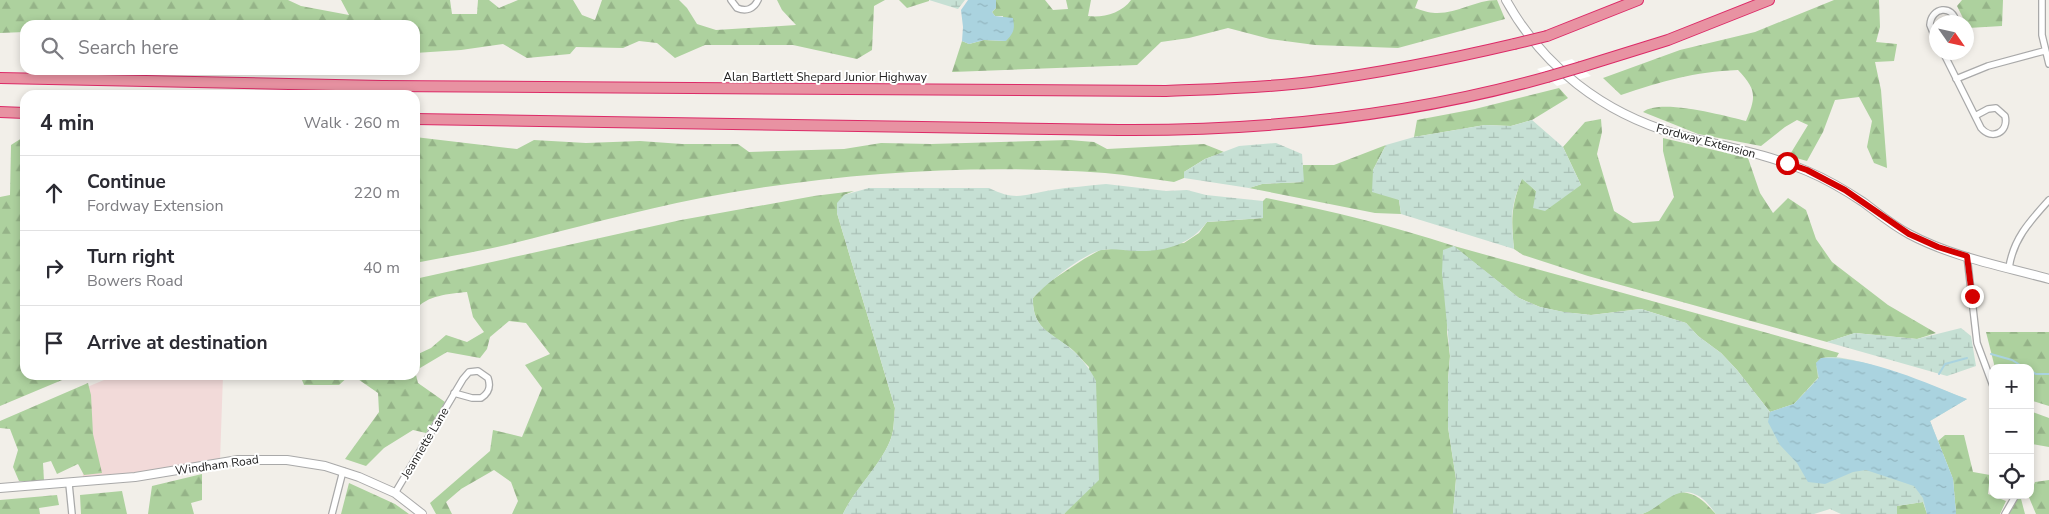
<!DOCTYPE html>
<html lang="en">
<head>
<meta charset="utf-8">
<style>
  :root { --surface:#fff; --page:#f7f7f7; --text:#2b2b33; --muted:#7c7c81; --line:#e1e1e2 }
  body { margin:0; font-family:"Nunito Sans",sans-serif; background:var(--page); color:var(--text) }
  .controls { position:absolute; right:15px; bottom:15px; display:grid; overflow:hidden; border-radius:10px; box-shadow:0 2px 8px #0003 }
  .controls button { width:45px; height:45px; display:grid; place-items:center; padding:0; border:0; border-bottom:1px solid var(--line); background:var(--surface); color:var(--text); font:25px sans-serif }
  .compass { position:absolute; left:1929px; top:15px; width:45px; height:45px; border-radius:50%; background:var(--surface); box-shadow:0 2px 8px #0003; rotate:124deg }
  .stop { position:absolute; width:15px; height:15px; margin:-11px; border:4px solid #d40000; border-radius:50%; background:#fff }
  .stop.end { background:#d40000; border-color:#fff; box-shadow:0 1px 5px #0008 }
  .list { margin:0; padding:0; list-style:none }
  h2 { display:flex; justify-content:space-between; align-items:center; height:65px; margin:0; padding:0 20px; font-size:21px }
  h2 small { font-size:16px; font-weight:400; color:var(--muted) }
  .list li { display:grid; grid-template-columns:32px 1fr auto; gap:15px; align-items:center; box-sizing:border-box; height:75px; padding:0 20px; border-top:1px solid var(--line) }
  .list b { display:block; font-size:19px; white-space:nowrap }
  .list p { margin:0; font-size:16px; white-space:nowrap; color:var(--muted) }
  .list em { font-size:16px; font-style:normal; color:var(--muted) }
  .icon { flex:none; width:28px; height:28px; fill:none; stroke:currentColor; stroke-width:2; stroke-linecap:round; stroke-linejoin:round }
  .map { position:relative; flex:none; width:2049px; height:514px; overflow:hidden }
  .search { position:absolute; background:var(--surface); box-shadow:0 2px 8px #0003; left:20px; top:20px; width:400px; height:55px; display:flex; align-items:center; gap:12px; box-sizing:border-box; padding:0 18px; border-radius:15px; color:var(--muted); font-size:19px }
  .panel { position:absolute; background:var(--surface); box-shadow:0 2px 8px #0003; left:20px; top:90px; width:400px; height:290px; border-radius:15px }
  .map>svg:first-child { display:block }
  .commercial { fill:#f2dad9 }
  .forest { fill:url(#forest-firs) }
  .wetland { fill:url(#wetland-marsh) }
  .water { fill:url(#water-ripples) }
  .pier { fill:#fff }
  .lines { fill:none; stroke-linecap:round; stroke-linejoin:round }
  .stream { stroke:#aad3df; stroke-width:2 }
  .minor-casing { stroke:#a9a9a9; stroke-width:8 }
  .tertiary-casing { stroke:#a9a9a9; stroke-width:10 }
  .motorway-casing { stroke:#dc2a67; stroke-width:12 }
  .minor { stroke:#fff; stroke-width:5.5 }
  .tertiary { stroke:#fff; stroke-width:8 }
  .motorway { stroke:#e892a2; stroke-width:10 }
  .motorway-bridge-casing { stroke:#dc2a67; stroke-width:12; stroke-linecap:butt }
  .motorway-bridge { stroke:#e892a2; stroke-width:10 }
  .route { stroke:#d40000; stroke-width:6 }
  .labels { text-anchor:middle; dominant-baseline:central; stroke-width:4; stroke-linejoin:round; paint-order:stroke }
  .street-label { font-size:12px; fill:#222; stroke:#fff }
</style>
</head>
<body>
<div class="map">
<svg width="2049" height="514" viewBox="0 0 2049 514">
  <defs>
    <pattern id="forest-firs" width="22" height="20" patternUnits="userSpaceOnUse" patternTransform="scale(1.25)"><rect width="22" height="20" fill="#add19e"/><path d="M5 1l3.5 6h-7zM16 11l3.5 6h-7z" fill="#95b388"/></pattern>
    <pattern id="wetland-marsh" width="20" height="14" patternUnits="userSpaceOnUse" patternTransform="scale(1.25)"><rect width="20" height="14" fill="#c6e0d4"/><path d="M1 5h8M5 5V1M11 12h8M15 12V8" fill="none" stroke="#aac0b6"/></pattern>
    <pattern id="water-ripples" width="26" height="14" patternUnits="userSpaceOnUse" patternTransform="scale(1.25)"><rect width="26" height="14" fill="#aad3df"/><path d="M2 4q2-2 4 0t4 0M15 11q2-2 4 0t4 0" fill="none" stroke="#92b5bf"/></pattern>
  </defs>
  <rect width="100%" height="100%" fill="#f2efe9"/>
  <!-- commercial -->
  <path class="commercial" d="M116,375H223L220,461L142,473L83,479L80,390Z"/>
  <!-- forest -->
  <path class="forest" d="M0,0H288L301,6L349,15L341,0H450L452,14H477L478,0H489L499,8L518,0H573L582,15L595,20L602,0H679L687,8L697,24L716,30L796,25L782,10L777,0H885L874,6L872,50L857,59L793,45H705L675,58L657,43L639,41L623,48L576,47L570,54L527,58L503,44L461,50L415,53V25H25V32L0,33Z
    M899,0H929V1L907,8Z
    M996,0H1045L1053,10L1068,9L1066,0H1091L1088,16C1103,18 1122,13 1131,0H1418L1415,8C1421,10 1429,13 1435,13C1457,14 1475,0 1497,0L1505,19L1398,48L1315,45L1270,39L1228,28L1189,38L1161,42L1137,65L952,72L962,41L969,44L984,40L1006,41L1003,16H995L992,12L996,8Z
    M1834,0H1879L1880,27L1876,42L1897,44L1894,61L1875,62L1881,90L1887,168L1874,163L1867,147L1872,121L1859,97L1835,100L1823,132L1807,161L1789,156L1808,125L1797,120L1785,127L1761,146L1698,134L1643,112C1660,98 1725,116 1746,121C1756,97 1757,90 1738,70C1694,72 1662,81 1621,95L1603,78L1680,50L1755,32Z
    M1962,0H2003L2002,26L1968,28L1957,6Z
    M1559,88L1568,98L1532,120L1511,126L1485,125L1414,137L1417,120L1475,109Z
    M1601,119L1602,132L1597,154L1614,211L1633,223L1659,221L1674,197L1663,151V138L1748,158L1760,193L1773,213L1788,198L1806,210L1816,239L1832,262L1888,305L1936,333L1917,339L1855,333L1827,342L1588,276L1523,255L1514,249C1511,219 1511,207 1522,178L1536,191L1581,185L1563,147L1585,122Z
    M25,136V375H74L0,406V197L10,195L11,145Z
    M415,137L517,149L534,140L586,143L640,141L682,144H738L749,152L844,149L881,143L931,144L1069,140L1094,142L1107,149L1204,144L1224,152L1205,159L1184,172V178L1174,182C1151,179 1128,175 1105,173C971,163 833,173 701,198C635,211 571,229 506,245C476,252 445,257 415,263Z
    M1386,145L1373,170L1399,200L1401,214L1375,213L1249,188L1262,184L1303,182V165H1334Z
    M854,191L844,195L837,213L895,408C894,416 894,424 893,431C888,458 855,488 843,514H512L518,501L511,482L494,470L461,489L446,502L452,514H436L430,503L490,451L493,430L522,437L542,388L525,365L550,354L526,323L509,321L490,337L487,349L480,358L447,352L415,371L418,383L445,402L426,433L413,430L384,448L366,466L345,459L379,412L378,393L352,375H415V353L416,355L431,348L446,335L467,342L484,332L473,317L467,292C449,294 427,295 415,310V279L681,220L814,196Z
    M1266,198C1329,210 1392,226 1454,246L1839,353L1836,358H1821L1818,378L1794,404L1770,412L1737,370L1721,353L1698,336L1686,323L1641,309L1591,315L1563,312L1540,307L1519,298L1453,246L1447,332L1450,356L1448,380V427L1456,479L1453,514H1064L1068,509L1089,367C1082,360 1076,352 1069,347C1048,332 1032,326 1033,298L1046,284L1084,259L1100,250L1184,243L1199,233L1207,222L1263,218V201Z
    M1986,332H2049V406L2030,400V368H1995Z
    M300,375H350L339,385H304Z
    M88,383L91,395L93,434L102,473L84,475L78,464L57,474L51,461L43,463L44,481H19L13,467L18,450L10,429L0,428V421Z
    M2030,411L2049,418V447L2032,444L2030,438Z
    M1945,435H1964L1973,472L1990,475L1988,494L2006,501L2000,514H1956L1953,479L1938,441Z
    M202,474V500L191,503L194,514H148L152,486Z
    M2049,480V514H2036L2028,495H2030L2035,482Z
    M349,483L395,504L409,514H341Z
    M122,491L127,514H81L80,495Z
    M1682,492C1699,494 1705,503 1716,514H1642C1656,509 1667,494 1682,492Z
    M57,495L59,505L39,508L40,514H0V500Z
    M2020,495L2025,514H2009Z
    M1923,502L1927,514H1897L1896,506Z"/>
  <!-- wetland -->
  <path class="wetland" d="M929,0H965L958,9Z
    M1532,120L1563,147L1581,185L1545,211L1533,208L1536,191L1522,179C1510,207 1511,219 1514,249L1401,214L1399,200L1372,192L1373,170L1386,145L1414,137L1485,125L1511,126Z
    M1276,143L1302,154L1304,182L1262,184L1249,188L1184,178V172L1205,159L1239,146Z
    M1106,184L1166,191L1187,190L1206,195L1263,201V218L1207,222C1190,245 1164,252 1136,251C1125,251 1113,248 1102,250C1084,253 1046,284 1033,298C1032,328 1050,332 1070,348C1081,357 1090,369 1096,381L1099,480L1064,514H843C855,487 888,458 893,431C894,424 894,416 895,408L837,213V203L844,195L869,188H989C1017,202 1024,194 1052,190C1070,187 1088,186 1106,184Z
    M1454,246L1519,298L1540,307L1564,312L1591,315L1641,309L1686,323L1698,336L1721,353L1737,370L1770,412L1794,404L1818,378L1816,363C1817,362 1820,359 1822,358C1847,350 1940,389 1967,399L1930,421L1953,479L1956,514H1927L1923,502L1897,506V514H1841L1830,509L1814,514H1716C1712,509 1708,503 1703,499C1677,480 1664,507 1642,514H1453L1456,479L1448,427V380L1450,356L1442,273L1443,250Z
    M1961,328L1971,336L1976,366L1947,376L1827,342L1855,333L1917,339Z"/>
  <!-- water -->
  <path class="water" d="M968,0H996V8L992,12L995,16L1013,18C1015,29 1014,33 1006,41L984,40L969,44L962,41L963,27L961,10Z
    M1821,358C1868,356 1924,382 1967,399L1930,421L1953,479L1956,514H1927L1923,498L1914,486L1866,470L1853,472L1825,484L1808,482L1797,463L1780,445L1768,422L1770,412L1794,404L1819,378L1816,363Z"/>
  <!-- pier -->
  <path class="pier" d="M1572,59L1591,76L1557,86L1537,69Z"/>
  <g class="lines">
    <!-- stream -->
    <path class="stream" d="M1991,354L2012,360L2025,368
      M2030,371L2036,374H2049
      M1939,374L1945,364L1967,358"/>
    <!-- minor casing -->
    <g class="minor-casing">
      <path id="minor" d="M731,0L737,8C746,12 754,9 758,0
        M2042,0V35L2049,64
        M1936,40L1930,25C1931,7 1953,4 1956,22
        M1943,52L1981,128C1992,141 2009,132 2005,116L1996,108L1988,109L1975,116
        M1956,79L1988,66L2044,51
        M1967,256L1977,343L1993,386
        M2009,268C2013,239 2030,221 2049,200
        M69,484L72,514
        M395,493L463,379L469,372L478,371L488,378C491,387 489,393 481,398H472L454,393
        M332,514L343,471
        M2005,514L2016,495"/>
    </g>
    <!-- tertiary casing -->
    <g class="tertiary-casing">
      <path id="tertiary" d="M1506,0C1543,67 1603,113 1676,134C1720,146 1765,153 1807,171C1826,179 1845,190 1863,202C1878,213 1892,225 1909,234C1952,257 2002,266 2049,279
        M0,488L135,477L238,460H287L325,466L359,477L395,493L422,514"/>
    </g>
    <!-- motorway casing -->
    <g class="motorway-casing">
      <path id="motorway" d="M1547,36L1638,0
        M1581,67L1668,40L1769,0
        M0,78L382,86L1166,91C1215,89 1263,88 1311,82C1379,73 1446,60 1514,44
        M0,112L25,113
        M415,119L1119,130C1263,131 1408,116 1547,77"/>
    </g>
    <!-- minor -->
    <use href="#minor" class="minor"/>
    <!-- tertiary -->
    <use href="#tertiary" class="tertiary"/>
    <!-- motorway -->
    <use href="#motorway" class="motorway"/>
    <!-- motorway-bridge casing -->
    <g class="motorway-bridge-casing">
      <path id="motorway-bridge" d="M1514,44L1547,36
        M1547,77L1581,67"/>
    </g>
    <!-- motorway-bridge -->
    <use href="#motorway-bridge" class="motorway-bridge"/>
  </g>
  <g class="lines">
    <!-- route -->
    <path class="route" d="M1787,163L1807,170L1845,190L1909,234L1938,247L1967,256L1972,296"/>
  </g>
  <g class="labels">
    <!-- street labels -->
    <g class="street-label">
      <text x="825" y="77">Alan Bartlett Shepard Junior Highway</text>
      <text transform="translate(1706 141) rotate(15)">Fordway Extension</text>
      <text transform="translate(425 443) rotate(-59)">Jeannette Lane</text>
      <text transform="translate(217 465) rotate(-8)">Windham Road</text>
    </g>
  </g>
</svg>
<div class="controls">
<button>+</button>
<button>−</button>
<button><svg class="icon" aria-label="locate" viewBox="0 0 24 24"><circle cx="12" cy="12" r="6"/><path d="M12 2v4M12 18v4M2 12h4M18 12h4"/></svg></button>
</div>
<svg class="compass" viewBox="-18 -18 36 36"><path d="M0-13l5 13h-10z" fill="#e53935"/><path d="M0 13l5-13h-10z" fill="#7c7c81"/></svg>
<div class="stop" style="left:1787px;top:163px"></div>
<div class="stop end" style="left:1972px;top:296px"></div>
<div class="search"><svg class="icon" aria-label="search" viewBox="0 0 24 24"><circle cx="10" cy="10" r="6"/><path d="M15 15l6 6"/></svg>Search here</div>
<section class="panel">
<h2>4 min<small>Walk · 260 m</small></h2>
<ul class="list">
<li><svg class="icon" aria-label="ahead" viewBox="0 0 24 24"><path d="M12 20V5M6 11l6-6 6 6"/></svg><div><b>Continue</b><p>Fordway Extension</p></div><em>220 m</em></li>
<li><svg class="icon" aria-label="right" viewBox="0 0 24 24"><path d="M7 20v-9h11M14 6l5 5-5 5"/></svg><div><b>Turn right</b><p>Bowers Road</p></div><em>40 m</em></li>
<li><svg class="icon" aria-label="arrive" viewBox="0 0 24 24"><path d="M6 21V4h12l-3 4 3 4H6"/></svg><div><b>Arrive at destination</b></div></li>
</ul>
</section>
</div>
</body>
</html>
